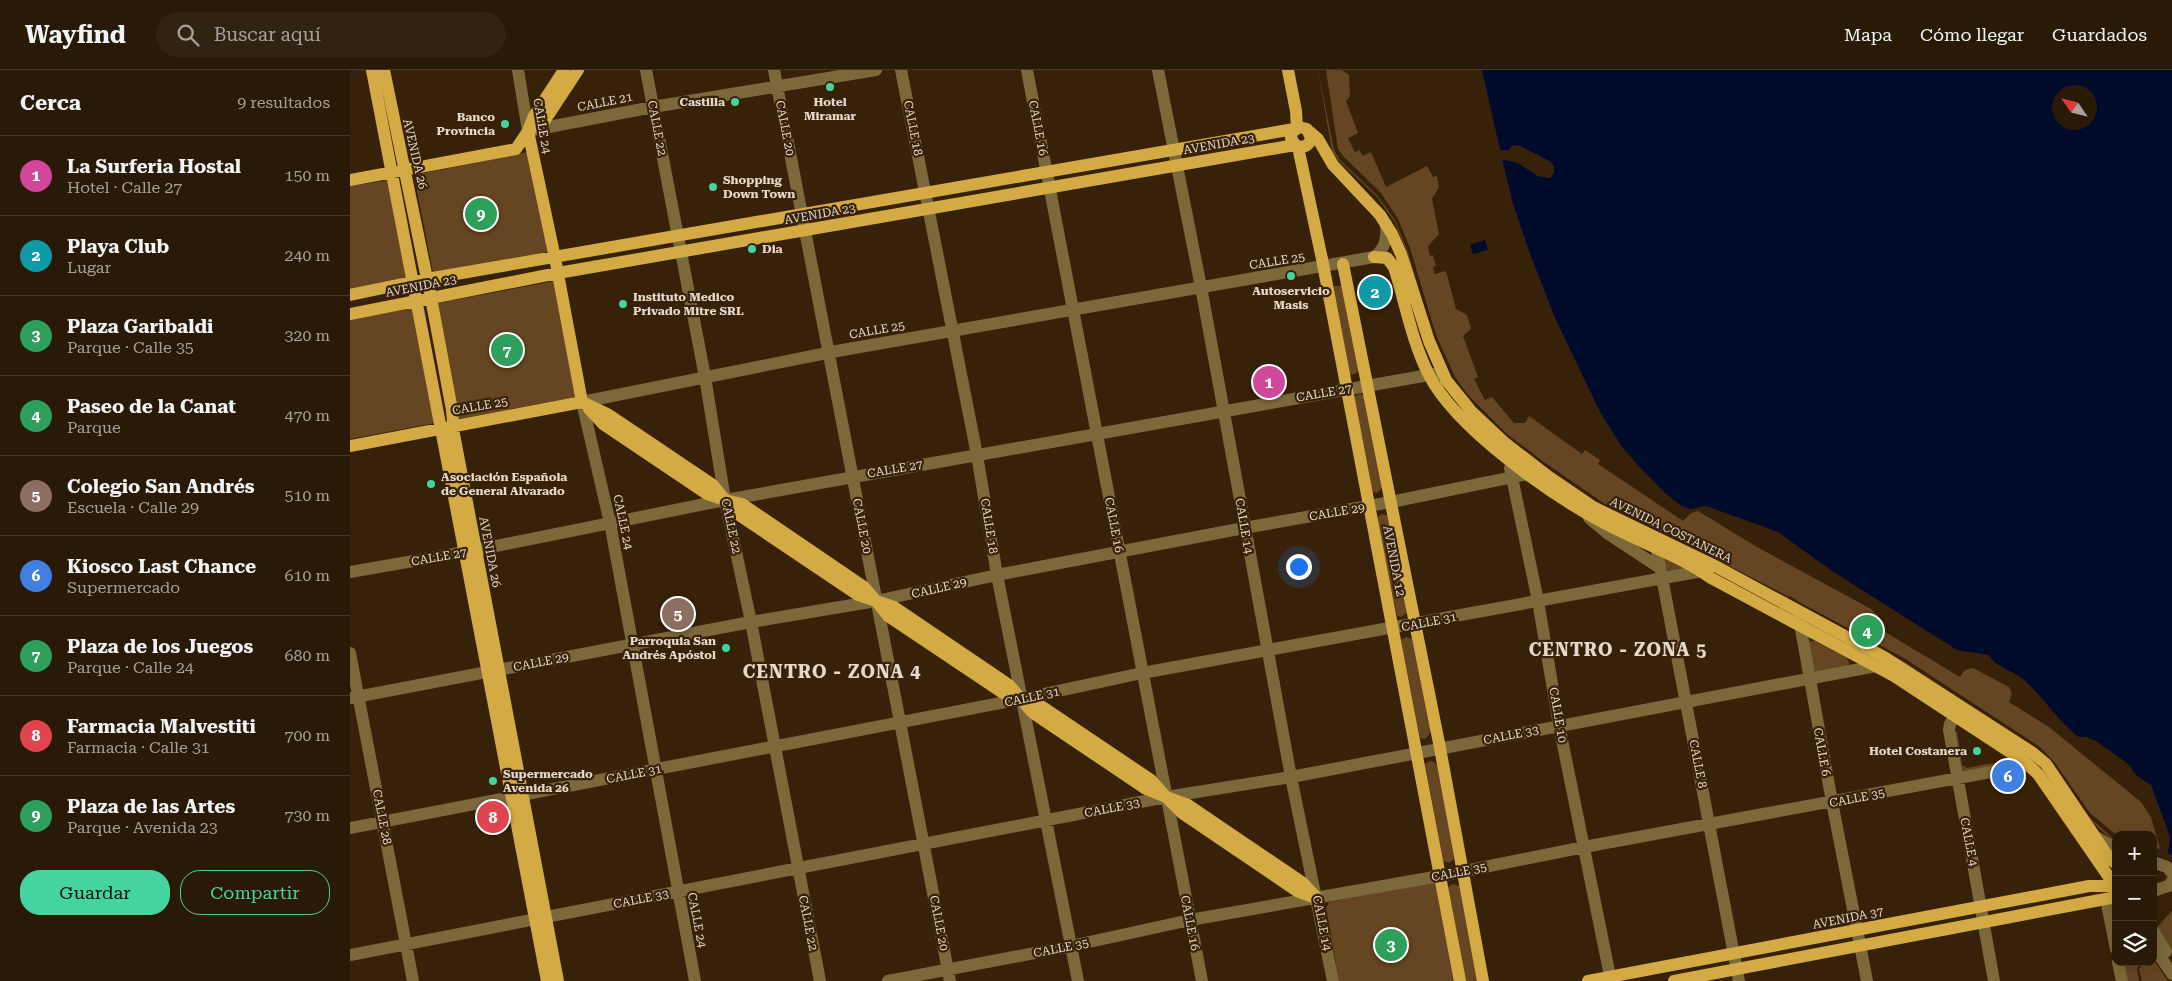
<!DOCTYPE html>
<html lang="es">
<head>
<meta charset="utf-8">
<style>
  :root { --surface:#291a07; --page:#312311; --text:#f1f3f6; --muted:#a5a19b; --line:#453828; --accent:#43d4a0 }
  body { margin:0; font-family:"Roboto Serif",serif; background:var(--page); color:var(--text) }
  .controls { position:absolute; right:15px; bottom:15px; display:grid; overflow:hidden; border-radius:10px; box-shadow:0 5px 20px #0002 }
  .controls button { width:45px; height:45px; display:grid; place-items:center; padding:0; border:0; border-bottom:1px solid var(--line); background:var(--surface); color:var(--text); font:25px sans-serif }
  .compass { position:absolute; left:1702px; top:15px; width:45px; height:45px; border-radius:50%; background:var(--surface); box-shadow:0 5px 20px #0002; rotate:305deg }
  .you { position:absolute; left:948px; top:496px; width:18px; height:18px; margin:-12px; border:4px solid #fff; border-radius:50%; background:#1a73e8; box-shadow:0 0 0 8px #1a73e833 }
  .badge { display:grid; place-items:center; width:32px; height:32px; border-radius:50%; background:var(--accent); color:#fff; font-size:16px; font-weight:700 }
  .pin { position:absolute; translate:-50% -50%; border:2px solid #fff; box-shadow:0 1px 5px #0006 }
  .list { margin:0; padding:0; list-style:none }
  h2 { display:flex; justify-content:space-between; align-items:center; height:65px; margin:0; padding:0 20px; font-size:21px }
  h2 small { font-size:16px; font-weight:400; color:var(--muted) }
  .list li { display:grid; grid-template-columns:32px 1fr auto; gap:15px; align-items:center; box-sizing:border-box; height:80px; padding:0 20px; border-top:1px solid var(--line) }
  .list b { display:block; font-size:19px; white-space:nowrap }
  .list p { margin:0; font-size:16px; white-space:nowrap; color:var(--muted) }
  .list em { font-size:16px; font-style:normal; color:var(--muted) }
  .actions { display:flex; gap:10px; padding:15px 20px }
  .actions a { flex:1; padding:11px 0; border:1px solid var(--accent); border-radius:20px; text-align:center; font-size:18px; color:var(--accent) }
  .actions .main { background:var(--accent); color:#111 }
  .icon { flex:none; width:28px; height:28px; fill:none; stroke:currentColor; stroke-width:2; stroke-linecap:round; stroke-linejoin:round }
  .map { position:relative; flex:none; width:1822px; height:911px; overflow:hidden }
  header { display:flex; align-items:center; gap:30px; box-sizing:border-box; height:70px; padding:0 25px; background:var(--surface); border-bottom:1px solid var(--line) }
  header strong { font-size:24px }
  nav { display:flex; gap:28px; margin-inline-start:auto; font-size:18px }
  .search { width:350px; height:45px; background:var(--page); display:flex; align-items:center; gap:12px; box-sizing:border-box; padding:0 18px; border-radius:28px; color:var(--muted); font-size:19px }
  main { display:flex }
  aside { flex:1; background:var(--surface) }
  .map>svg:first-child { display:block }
  .green { fill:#654522 }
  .water { fill:#000b2c; fill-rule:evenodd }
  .pier { fill:#372209 }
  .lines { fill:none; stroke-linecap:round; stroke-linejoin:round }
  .minor { stroke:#7c693b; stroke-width:12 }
  .major { stroke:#d3aa43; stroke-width:12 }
  .poi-dot { fill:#43d4a0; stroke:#372209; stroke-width:2 }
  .labels { text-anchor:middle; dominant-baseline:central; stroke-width:4.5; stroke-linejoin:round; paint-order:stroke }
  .street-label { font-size:12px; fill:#e6d8ca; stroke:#372209 }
  .poi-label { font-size:12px; font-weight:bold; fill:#e6d8ca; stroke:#372209; text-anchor:start }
  .district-label { font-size:18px; font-weight:bold; letter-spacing:1px; fill:#e6d8ca; stroke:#372209 }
</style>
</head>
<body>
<header>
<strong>Wayfind</strong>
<div class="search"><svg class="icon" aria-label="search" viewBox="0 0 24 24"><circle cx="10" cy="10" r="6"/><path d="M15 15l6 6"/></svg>Buscar aquí</div>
<nav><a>Mapa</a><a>Cómo llegar</a><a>Guardados</a></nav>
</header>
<main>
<aside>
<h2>Cerca<small>9 resultados</small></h2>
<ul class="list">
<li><span class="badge" style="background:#d1479c">1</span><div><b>La Surferia Hostal</b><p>Hotel · Calle 27</p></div><em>150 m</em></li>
<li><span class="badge" style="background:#0f9aa8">2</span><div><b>Playa Club</b><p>Lugar</p></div><em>240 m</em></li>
<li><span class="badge" style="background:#2e9e5b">3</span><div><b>Plaza Garibaldi</b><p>Parque · Calle 35</p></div><em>320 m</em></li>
<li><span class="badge" style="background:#2e9e5b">4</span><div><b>Paseo de la Canat</b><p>Parque</p></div><em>470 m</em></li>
<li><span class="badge" style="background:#8d6e63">5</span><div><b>Colegio San Andrés</b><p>Escuela · Calle 29</p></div><em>510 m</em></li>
<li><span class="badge" style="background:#3f7fe0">6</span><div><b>Kiosco Last Chance</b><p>Supermercado</p></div><em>610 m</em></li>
<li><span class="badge" style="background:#2e9e5b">7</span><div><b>Plaza de los Juegos</b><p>Parque · Calle 24</p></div><em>680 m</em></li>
<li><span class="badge" style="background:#e0444e">8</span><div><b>Farmacia Malvestiti</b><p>Farmacia · Calle 31</p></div><em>700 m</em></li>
<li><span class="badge" style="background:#2e9e5b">9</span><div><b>Plaza de las Artes</b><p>Parque · Avenida 23</p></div><em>730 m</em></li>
</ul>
<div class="actions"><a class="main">Guardar</a><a>Compartir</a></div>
</aside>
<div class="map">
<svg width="1822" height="911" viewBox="0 0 1822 911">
  <rect width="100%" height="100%" fill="#372209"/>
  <!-- green -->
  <path class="green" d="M968,0L984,80L990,90L1028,126L1045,150L1057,179L1083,267L1102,309L1125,337L1155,366L1185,390L1254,437L1350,484L1553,591L1688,680L1702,695L1737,745L1766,771C1729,750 1719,707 1687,681L1552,592L1326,474L1253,439L1191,396L1154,367L1123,338L1101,309L1081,267L1056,179L1044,151L1027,127L989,91L982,81Z
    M976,0H992L999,5L1000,26L996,31L1008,63L998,68L1005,82L1009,80L1013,86L1021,82L1036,117L1077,96L1083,107L1087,106L1089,117L1082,129L1089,164L1078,176L1080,186L1083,185L1086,196L1083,197L1085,204L1096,201L1106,239L1117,245L1121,259L1113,266L1128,307L1124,309L1135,330L1142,327L1164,353H1175L1179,346L1232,384L1235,380L1250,390L1248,394L1333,451L1341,443L1348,441L1407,477L1521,539L1528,546L1525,556L1610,607L1615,600L1623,598L1659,617L1662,624L1659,632L1699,657L1791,732L1801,747L1810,779L1805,778L1803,780V765L1765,764L1740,743L1705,693L1690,677L1554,588L1447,531V530L1440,526L1439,527L1316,463V461L1312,459L1311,461L1255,434L1194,392L1157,364L1118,325L1105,307L1086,265L1060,178L1048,149L1031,123L994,87L988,79Z
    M178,82L198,182L83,203L64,105Z
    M39,110L58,209L0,220V116Z
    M205,211L226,327L109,349L87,233Z
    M994,215L1010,300L1005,304L1000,305L980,217Z
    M63,237L85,353L0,369V249Z
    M1010,324L1014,326L1032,418L1027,423L1022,422L1003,327Z
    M1032,444L1039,446L1057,543L1051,547L1047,546L1026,448Z
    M1312,484L1341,498L1317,501Z
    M1056,567L1062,569L1081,662L1075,669L1070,668L1051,570Z
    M1461,571H1465L1496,587L1499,592L1498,596L1464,602L1459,573Z
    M1604,661L1607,662L1612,695L1617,698L1643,693L1650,695L1613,701Z
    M1080,691L1084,692L1088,696L1104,789L1099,793L1093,791L1075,694Z
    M1082,812L1086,814L1107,911H989L976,839L979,832Z
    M1103,814L1110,816L1128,911H1115L1098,817Z
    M1822,841V883L1803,852L1807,857Z
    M1803,889L1818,911H1792L1789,899L1794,892H1803Z
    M1773,892H1791L1787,898L1789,911H1776Z"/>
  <!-- water -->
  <path class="water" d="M1132,0H1822V785L1818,783L1820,767L1801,715L1787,706L1777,693L1746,671L1737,667H1729C1707,651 1694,627 1673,609C1662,600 1646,598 1639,585L1607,580L1485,503L1428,462L1356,436L1340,439L1331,436L1314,422L1286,393L1272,377L1250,342L1205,248L1179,181L1163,134L1152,89L1168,93L1188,106L1200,108L1204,97C1193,87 1181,83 1168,75L1159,81L1150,80ZM1710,22H1740V52H1710Z
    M1135,170L1138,180L1123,184L1120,175Z"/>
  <!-- pier -->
  <path class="pier" d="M1168,75L1201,92L1204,97V103L1200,108L1188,106L1168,93L1152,89V87L1169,90L1186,102L1199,105L1202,98L1189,88L1179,85L1168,78H1164L1159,84L1151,82L1150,80L1158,81L1162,76Z"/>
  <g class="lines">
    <!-- minor -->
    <path class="minor" d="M168,0L178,61L303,37L526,0
      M296,0L355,307L375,430L401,552L470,911
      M424,0L600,911
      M551,0L627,385L647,505L728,911
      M677,0L852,911
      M808,0L851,217L941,707L983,911
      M1160,398L1188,531L1209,655L1261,911
      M1239,448L1257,463L1310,498
      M1306,476L1389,911
      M0,502L126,480L375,430L1090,303
      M1449,548L1482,732L1517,911
      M0,583L63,911
      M0,628L401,552L526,531L647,505L894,458L1041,432L1178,404
      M1610,638L1600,654L1599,660L1644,911
      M0,758L671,629L792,603L1352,501L1357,498
      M1744,766L1766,778
      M1803,792L1817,797L1822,803
      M1803,821L1818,816L1822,811
      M1756,829L1766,879
      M1803,861L1816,882
      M1803,876L1822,904
      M0,885L816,727L941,707L1526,596
      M1768,892L1772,911
      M345,911L260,453L232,332L487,281L1024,187C1036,178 1037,168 1036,154
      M538,911L721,876L840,850L1090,806L1234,777L1679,695"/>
    <!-- major -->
    <path class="major" d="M22,0L197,911
      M34,0L81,228L102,340L104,364L208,911
      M938,0L946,41L947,58
      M178,61L205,188L232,332
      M178,61L195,50L228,0
      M960,62L968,69L983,95L1030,145L1042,164L1051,184L1079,271L1096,310L1121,341L1155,373L1199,407L1243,437L1367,497L1534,587L1683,683L1696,694L1760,789L1766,794
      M948,77L972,189L1110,911
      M0,110L166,79L178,61L184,46L214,0
      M1024,187L1037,188L1044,197C1055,232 1062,272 1079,305C1106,358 1201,425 1254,453C1290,472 1328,485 1361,508L1544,606L1675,692L1688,704L1763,813
      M993,194L1090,678L1133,911
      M0,225L77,209L944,59
      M0,244L208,203L939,76C949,75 958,81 961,68L957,59L949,57L942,62L941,68L945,75
      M232,332L259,345L363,415L375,430L392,434L514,517L526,531L544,537L659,615L671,629L688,634L801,710L816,727L838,735L953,813L967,828
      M239,339L253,354L357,424L375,430L386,443L508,525L526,531L538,546L653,623L671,629L683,643L796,719L816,727L832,743L947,821L966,828
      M0,376L232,332
      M1238,911L1739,816H1763
      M1324,911L1766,827"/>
  </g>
  <!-- markers -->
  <g class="poi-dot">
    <circle cx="480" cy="17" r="5"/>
    <circle cx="385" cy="32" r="5"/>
    <circle cx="155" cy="54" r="5"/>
    <circle cx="363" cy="117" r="5"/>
    <circle cx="402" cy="179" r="5"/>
    <circle cx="941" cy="206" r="5"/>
    <circle cx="273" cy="234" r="5"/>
    <circle cx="81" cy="414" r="5"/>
    <circle cx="376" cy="578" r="5"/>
    <circle cx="1627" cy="681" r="5"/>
    <circle cx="143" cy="711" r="5"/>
  </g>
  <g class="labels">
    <!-- street labels -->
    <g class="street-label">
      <text transform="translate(255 32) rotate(-11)">CALLE 21</text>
      <text transform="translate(192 56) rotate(80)">CALLE 24</text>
      <text transform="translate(307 58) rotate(79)">CALLE 22</text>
      <text transform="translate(435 58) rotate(79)">CALLE 20</text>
      <text transform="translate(563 58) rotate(79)">CALLE 18</text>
      <text transform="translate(688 58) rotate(79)">CALLE 16</text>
      <text transform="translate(869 74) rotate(-10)">AVENIDA 23</text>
      <text transform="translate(65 84) rotate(77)">AVENIDA 26</text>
      <text transform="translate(470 144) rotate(-10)">AVENIDA 23</text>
      <text transform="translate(927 191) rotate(-9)">CALLE 25</text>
      <text transform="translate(71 216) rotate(-11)">AVENIDA 23</text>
      <text transform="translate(527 260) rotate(-10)">CALLE 25</text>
      <text transform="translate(974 323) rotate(-10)">CALLE 27</text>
      <text transform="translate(130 336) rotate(-10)">CALLE 25</text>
      <text transform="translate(545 399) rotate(-10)">CALLE 27</text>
      <text transform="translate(987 442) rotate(-10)">CALLE 29</text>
      <text transform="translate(273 452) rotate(78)">CALLE 24</text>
      <text transform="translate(764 455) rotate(79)">CALLE 16</text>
      <text transform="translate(381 456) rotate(78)">CALLE 22</text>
      <text transform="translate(512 456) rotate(79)">CALLE 20</text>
      <text transform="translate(639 456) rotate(81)">CALLE 18</text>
      <text transform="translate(894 456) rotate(80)">CALLE 14</text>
      <text transform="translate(1321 460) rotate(26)">AVENIDA COSTANERA</text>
      <text transform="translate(140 482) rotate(79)">AVENIDA 26</text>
      <text transform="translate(89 487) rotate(-10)">CALLE 27</text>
      <text transform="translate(1044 491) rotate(79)">AVENIDA 12</text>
      <text transform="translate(589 518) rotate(-13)">CALLE 29</text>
      <text transform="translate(1079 552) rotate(-11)">CALLE 31</text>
      <text transform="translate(191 592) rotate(-11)">CALLE 29</text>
      <text transform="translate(682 627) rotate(-12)">CALLE 31</text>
      <text transform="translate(1208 645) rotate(80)">CALLE 10</text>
      <text transform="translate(1161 665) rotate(-11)">CALLE 33</text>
      <text transform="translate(1472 682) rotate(80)">CALLE 6</text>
      <text transform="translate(1348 694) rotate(79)">CALLE 8</text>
      <text transform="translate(284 704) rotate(-11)">CALLE 31</text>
      <text transform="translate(1507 728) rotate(-11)">CALLE 35</text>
      <text transform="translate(762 738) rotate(-11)">CALLE 33</text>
      <text transform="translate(32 747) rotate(79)">CALLE 28</text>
      <text transform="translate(1619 772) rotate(79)">CALLE 4</text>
      <text transform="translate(1109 802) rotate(-11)">CALLE 35</text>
      <text transform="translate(291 829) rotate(-11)">CALLE 33</text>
      <text transform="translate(1498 848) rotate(-11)">AVENIDA 37</text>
      <text transform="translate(347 850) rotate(79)">CALLE 24</text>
      <text transform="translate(458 853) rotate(79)">CALLE 22</text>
      <text transform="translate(589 853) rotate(79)">CALLE 20</text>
      <text transform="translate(840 853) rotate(79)">CALLE 16</text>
      <text transform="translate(972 853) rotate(79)">CALLE 14</text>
      <text transform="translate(711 878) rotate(-11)">CALLE 35</text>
    </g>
    <!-- poi labels -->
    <g class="poi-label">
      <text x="375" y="32" text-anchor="end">Castilla</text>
      <text x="480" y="32" text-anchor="middle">Hotel<tspan x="480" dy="14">Miramar</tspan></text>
      <text x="145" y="47" text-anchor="end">Banco<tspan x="145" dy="14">Provincia</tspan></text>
      <text x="373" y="110">Shopping<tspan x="373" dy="14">Down Town</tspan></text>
      <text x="412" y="179">Dia</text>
      <text x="941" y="221" text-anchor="middle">Autoservicio<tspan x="941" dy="14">Masis</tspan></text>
      <text x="283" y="227">Instituto Medico<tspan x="283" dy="14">Privado Mitre SRL</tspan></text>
      <text x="91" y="407">Asociación Española<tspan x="91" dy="14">de General Alvarado</tspan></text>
      <text x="366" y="571" text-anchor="end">Parroquia San<tspan x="366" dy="14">Andrés Apóstol</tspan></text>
      <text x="1617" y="681" text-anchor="end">Hotel Costanera</text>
      <text x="153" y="704">Supermercado<tspan x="153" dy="14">Avenida 26</tspan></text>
    </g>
    <!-- district labels -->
    <g class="district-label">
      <text x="1268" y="579">CENTRO - ZONA 5</text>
      <text x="482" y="601">CENTRO - ZONA 4</text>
    </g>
  </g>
</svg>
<div class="controls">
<button>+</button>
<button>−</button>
<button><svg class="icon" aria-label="layers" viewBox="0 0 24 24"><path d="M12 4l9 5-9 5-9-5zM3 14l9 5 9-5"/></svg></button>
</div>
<svg class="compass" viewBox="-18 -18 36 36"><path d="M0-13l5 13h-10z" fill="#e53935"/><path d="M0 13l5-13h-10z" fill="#a5a19b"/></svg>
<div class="you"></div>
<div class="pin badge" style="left:919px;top:312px;background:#d1479c">1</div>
<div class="pin badge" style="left:1025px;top:222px;background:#0f9aa8">2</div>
<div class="pin badge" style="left:1041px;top:875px;background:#2e9e5b">3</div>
<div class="pin badge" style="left:1517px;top:561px;background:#2e9e5b">4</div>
<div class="pin badge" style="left:328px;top:544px;background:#8d6e63">5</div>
<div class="pin badge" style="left:1658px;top:706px;background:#3f7fe0">6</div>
<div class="pin badge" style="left:157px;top:280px;background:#2e9e5b">7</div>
<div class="pin badge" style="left:143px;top:747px;background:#e0444e">8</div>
<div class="pin badge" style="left:131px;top:144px;background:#2e9e5b">9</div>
</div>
</main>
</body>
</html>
